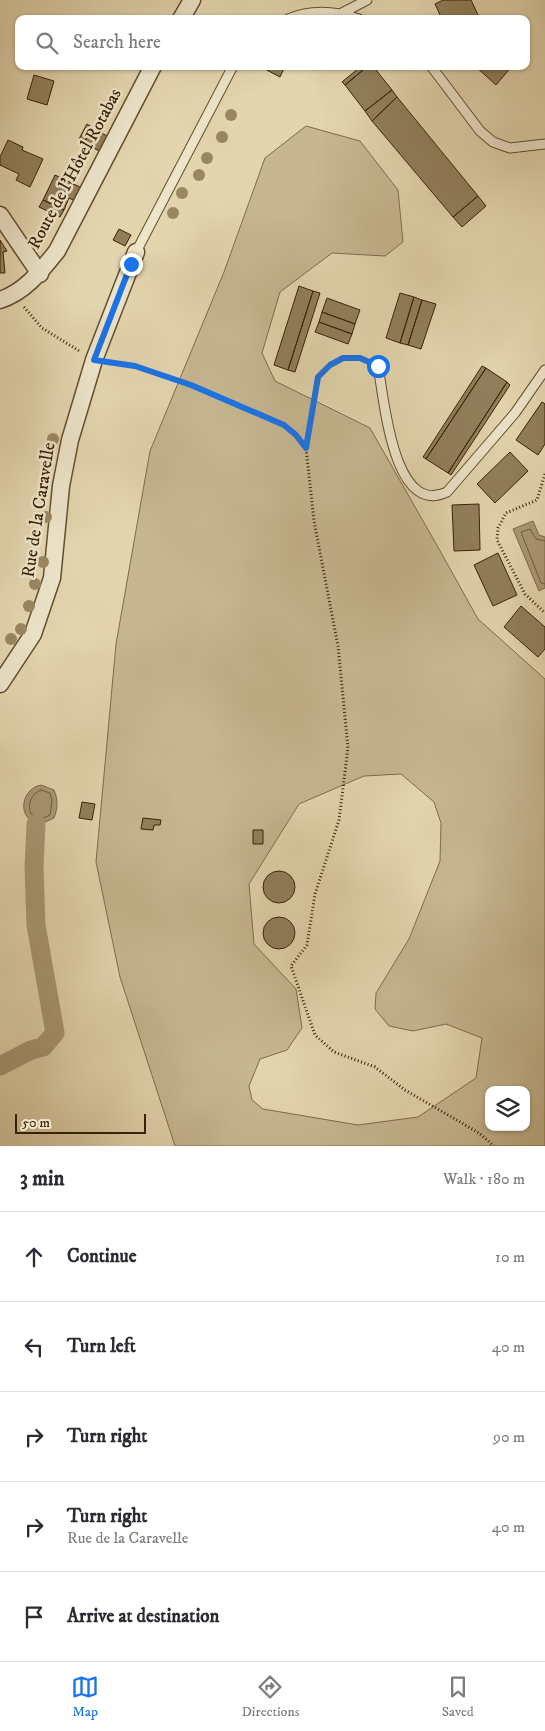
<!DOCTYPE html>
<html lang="en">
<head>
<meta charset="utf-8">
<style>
  :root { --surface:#fff; --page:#f7f7f7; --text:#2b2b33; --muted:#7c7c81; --line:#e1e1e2; --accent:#1a73e8 }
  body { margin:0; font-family:"IM FELL DW Pica",serif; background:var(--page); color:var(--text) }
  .controls { position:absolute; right:15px; bottom:15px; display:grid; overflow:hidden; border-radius:10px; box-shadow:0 1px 4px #0004 }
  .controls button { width:45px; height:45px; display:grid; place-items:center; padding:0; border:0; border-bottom:1px solid var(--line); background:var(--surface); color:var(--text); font:25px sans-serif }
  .scale { position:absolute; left:15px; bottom:12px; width:131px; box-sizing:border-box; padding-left:5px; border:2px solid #382203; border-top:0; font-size:14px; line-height:18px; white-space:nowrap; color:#382203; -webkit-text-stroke:4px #ede4ca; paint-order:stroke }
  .stop { position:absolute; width:15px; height:15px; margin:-11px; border:4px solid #1a73e8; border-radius:50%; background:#fff }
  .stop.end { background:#1a73e8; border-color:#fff; box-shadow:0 1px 5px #0008 }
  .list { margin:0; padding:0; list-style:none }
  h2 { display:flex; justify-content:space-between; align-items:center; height:65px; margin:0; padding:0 20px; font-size:21px }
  h2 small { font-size:16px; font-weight:400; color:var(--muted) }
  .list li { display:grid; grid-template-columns:32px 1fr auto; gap:15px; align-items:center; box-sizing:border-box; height:90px; padding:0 20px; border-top:1px solid var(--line) }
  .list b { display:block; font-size:19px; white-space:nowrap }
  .list p { margin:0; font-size:16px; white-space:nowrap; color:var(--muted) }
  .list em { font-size:16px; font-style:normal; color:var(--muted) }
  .icon { flex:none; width:28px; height:28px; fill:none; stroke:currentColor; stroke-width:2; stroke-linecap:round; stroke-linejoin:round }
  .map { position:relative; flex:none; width:545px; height:1146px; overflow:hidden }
  .search { position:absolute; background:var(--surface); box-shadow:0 1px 4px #0004; left:15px; right:15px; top:15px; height:55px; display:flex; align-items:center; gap:12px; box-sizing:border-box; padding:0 18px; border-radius:10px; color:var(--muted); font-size:19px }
  .sheet { height:515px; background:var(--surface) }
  nav { display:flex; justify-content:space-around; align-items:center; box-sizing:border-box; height:70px; border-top:1px solid var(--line); background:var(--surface); font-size:14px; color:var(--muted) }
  nav a { display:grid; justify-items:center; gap:2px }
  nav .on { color:var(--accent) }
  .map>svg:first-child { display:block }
  .green { fill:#c6b791; stroke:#7f6c4a; fill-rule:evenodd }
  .water { fill:#a99874; stroke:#7c6947 }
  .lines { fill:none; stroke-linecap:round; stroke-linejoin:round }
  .shore { stroke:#705d3c; stroke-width:1 }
  .canal { stroke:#a99874; stroke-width:19 }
  .building { fill:#917f5c; stroke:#382203 }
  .lane-casing { stroke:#634f2e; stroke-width:11 }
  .street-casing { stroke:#634f2e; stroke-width:19 }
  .path { stroke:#382203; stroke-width:3; stroke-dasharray:1 2.5; stroke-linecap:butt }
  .lane { stroke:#ede4ca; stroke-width:9 }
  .street { stroke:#ede4ca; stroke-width:16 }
  .tree { fill:#998763 }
  .route { stroke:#1a73e8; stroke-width:6 }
  .labels { text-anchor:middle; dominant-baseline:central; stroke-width:5; stroke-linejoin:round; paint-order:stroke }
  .street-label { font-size:18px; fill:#382203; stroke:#ede4ca }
</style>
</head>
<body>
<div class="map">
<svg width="545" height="1146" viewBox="0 0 545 1146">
  <rect width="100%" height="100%" fill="#e3d5ae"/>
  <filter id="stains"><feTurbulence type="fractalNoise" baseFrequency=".004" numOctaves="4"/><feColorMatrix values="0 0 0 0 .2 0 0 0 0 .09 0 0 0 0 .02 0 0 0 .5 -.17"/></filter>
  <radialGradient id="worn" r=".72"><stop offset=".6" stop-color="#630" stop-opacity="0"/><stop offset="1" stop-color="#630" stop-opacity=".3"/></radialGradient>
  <!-- green -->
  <path class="green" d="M306,126L360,141L398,190L403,242L385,256L332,253L280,292L262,353L275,381L370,428L439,549L478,619L545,679V1146H175L120,977L96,862L116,644L150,451L224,272L265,158ZM401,774L434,802L441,823L440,861L409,939L376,993L375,1009L389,1026L413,1031L446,1024L482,1038L476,1078L418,1117L358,1125L263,1109L252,1100L249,1086L260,1059L287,1050L302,1028L296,989L254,944L249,884L299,804L364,776ZM489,1090H526V1127H489Z"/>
  <!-- water -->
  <path class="water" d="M533,521L539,535L545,537V588L539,591L513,529Z
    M41,785L54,790C58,799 58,808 54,818L41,824C16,821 20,789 41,785Z"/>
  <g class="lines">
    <!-- shore -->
    <path class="shore" d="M545,541L536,539L530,529L521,532L541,583L545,584
      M41,790L50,793L52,801L50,815L41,819L31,814C27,804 31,794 41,790Z"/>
    <!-- canal -->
    <path class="canal" d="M0,1066L31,1050L43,1047L55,1033L36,925L34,867L36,824"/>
  </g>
  <!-- building -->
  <path class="building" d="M443,0H471L480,19H442L435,4Z
    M264,66H285L280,77L263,68Z
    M368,66H373L392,90L365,111L345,85Z
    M475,66H512L496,85Z
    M359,68L362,71L345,85L342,82Z
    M34,75L54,81L47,105L27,99Z
    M392,90L397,97L372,121L365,111Z
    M397,97L478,196L453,217L372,121Z
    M87,124L93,128L84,142L79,139Z
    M93,128L107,136L99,151L84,142Z
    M8,140L23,147L22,150L43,159L30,187L16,180L19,174L0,165V157Z
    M55,175L82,188L75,201L69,198L64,210L43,200Z
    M478,196L486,206L462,227L453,217Z
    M43,200L64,210L60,217L39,207Z
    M119,229L131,235L125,246L113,240Z
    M0,240L7,251L3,252L5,273H0Z
    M299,286L313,291L288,370L274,365Z
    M313,291L320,293L295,372L288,370Z
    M400,293L414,297L400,343L386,338Z
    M414,297L422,300L408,345L400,343Z
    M327,298L360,310L355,324L322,312Z
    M422,300L436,304L421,349L408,345Z
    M322,312L355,324L352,334L319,322Z
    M319,322L352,334L348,344L315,332Z
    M482,366L486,368L426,459L423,457Z
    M486,368L507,382L448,473L426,459Z
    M507,382L510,385L451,475L448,473Z
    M542,402L545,404V444L538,455L516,440Z
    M510,452L528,471L495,503L477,484Z
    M479,504L480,550L454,551L452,505Z
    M498,553L517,595L493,606L474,565Z
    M521,606L545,627V649L538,657L504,627Z
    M82,802L95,804L92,820L79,818Z
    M143,818L161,820L160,825H154L153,830L141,829Z
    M253,830H263V844H253Z
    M263 887a16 16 0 1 1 32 0a16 16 0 1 1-32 0Z
    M263 933a16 16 0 1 1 32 0a16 16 0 1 1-32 0Z"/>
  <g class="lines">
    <!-- lane casing -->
    <g class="lane-casing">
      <path id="lane" d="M342,13L367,0
        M288,19C311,9 336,11 359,19
        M431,66L480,131L493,142L510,148L545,144
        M136,252L233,66
        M378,366C384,398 393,518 447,492L515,413L545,370"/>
    </g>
    <!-- street casing -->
    <g class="street-casing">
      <path id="street" d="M181,19L192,0
        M0,215L40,274
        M0,300C25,292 41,271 57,251L153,66
        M0,684L33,634L52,578L61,486L70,440L94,360L136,252"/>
    </g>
    <!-- path -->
    <path class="path" d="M24,307L42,328L81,352
      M368,361L360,358H343L331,365L319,377L306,448L314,521L338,646L348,748L339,820L315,894L307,945L291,966L315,1035L334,1052L375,1067L405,1090L479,1133L494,1146
      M110,362C171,371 227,400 284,425L296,435L306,448
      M545,474L537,500L506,513L498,528L497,540L525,594L545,613"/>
    <!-- lane -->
    <use href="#lane" class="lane"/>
    <!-- street -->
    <use href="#street" class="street"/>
  </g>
  <!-- trees -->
  <g class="tree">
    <circle cx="231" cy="115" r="6"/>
    <circle cx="222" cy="137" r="6"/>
    <circle cx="207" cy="158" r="6"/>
    <circle cx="199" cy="175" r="6"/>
    <circle cx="182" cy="193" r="6"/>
    <circle cx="173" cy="213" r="6"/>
    <circle cx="53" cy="439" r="6"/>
    <circle cx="46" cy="517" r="6"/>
    <circle cx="43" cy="562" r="6"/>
    <circle cx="35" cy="584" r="6"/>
    <circle cx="29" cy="606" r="6"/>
    <circle cx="21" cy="629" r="6"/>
    <circle cx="11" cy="639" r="6"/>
  </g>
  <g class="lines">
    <!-- route -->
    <path class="route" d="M131,264L94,360L135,366L191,385L284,425L296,435L306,448L318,377L330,365L343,358H360L378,366"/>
  </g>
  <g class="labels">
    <!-- street labels -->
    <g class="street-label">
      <text transform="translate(75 169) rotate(-62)">Route de l'Hôtel Rotabas</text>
      <text transform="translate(39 510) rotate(-81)">Rue de la Caravelle</text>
    </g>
  </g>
  <rect width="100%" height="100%" filter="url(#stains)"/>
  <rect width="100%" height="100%" fill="url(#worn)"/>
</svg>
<div class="controls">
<button><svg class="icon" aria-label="layers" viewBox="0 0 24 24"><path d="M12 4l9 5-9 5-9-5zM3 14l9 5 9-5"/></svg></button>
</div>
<div class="scale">50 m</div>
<div class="stop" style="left:378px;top:366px"></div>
<div class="stop end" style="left:131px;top:264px"></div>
<div class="search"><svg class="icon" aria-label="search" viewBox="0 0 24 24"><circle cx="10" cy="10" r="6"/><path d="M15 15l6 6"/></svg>Search here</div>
</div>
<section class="sheet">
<h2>3 min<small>Walk · 180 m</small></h2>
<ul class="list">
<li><svg class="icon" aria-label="ahead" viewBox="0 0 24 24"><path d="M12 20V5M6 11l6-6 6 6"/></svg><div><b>Continue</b></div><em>10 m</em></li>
<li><svg class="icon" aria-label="left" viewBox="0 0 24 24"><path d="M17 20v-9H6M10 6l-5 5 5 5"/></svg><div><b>Turn left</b></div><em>40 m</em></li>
<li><svg class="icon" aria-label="right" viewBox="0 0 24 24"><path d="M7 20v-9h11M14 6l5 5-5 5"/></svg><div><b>Turn right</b></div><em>90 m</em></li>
<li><svg class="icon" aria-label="right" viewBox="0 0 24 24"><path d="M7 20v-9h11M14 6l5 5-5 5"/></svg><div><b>Turn right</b><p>Rue de la Caravelle</p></div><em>40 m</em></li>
<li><svg class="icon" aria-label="arrive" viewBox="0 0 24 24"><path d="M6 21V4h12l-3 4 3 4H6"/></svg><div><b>Arrive at destination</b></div></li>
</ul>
</section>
<nav>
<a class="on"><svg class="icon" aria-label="map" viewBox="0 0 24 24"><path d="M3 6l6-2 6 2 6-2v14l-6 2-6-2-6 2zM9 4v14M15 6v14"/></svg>Map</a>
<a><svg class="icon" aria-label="directions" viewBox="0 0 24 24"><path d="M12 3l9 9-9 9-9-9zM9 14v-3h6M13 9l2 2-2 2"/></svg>Directions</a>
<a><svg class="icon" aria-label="saved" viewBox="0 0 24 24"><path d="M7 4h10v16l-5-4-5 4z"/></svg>Saved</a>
</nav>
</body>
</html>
